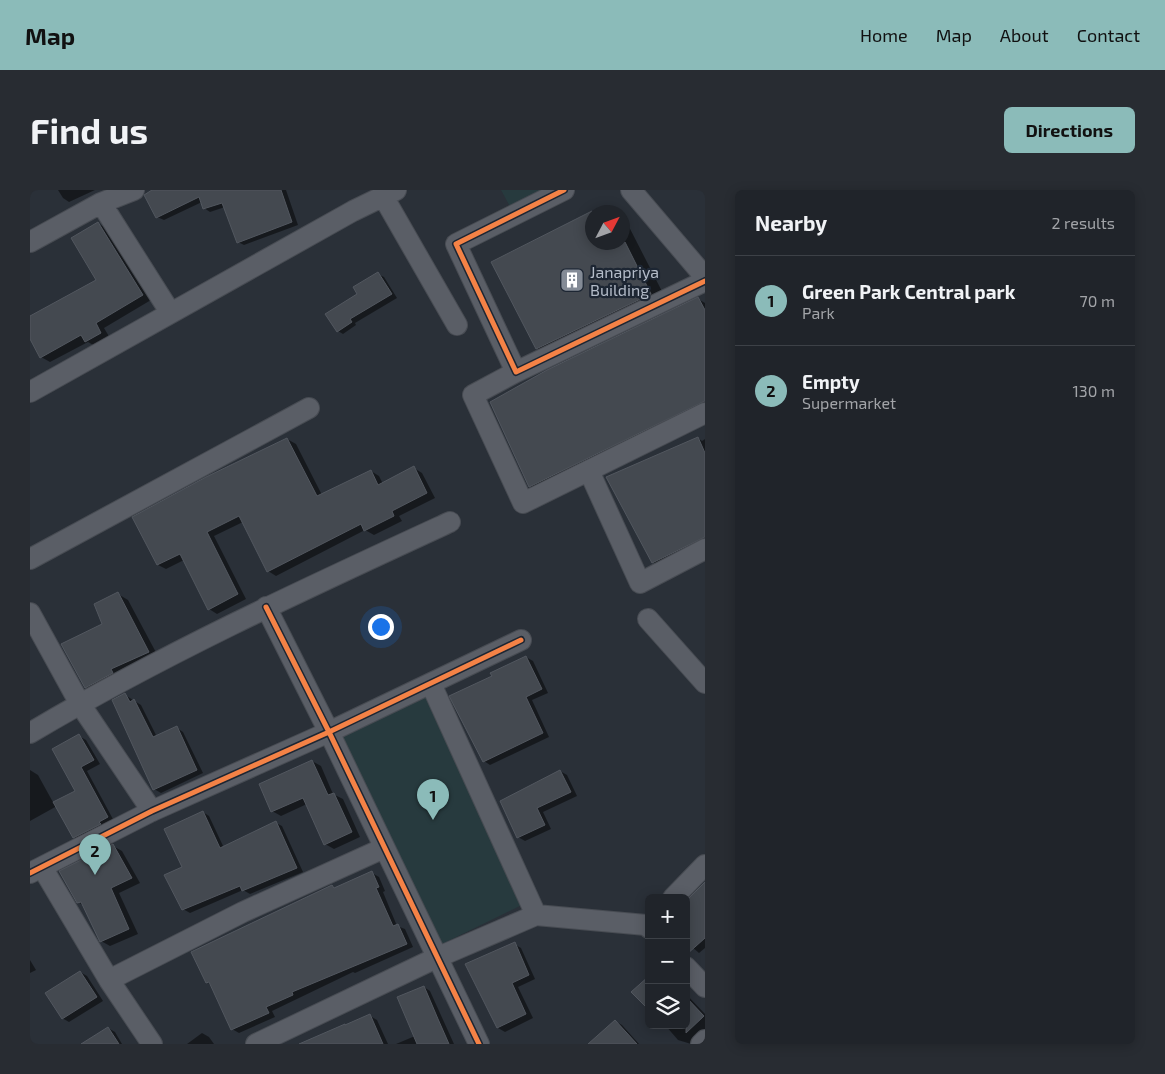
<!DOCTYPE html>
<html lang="en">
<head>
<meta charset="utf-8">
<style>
  :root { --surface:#20242a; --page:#282c32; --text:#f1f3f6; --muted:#a2a4a8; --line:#3d4147; --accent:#8bbbb9 }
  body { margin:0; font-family:"Exo 2",sans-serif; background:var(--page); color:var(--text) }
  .controls { position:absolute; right:15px; bottom:15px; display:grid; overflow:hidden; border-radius:8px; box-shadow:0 2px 12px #0003 }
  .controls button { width:45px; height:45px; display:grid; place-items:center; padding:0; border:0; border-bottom:1px solid var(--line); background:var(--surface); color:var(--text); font:25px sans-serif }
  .compass { position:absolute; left:555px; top:15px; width:45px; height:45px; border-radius:50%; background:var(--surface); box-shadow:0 2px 12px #0003; rotate:49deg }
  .you { position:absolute; left:350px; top:436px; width:18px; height:18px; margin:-12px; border:4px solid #fff; border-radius:50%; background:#1a73e8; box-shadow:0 0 0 8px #1a73e833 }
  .badge { display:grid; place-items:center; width:32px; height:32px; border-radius:50%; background:var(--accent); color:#111; font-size:16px; font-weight:700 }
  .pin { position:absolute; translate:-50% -41px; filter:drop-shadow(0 1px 2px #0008) }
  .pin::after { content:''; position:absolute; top:26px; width:18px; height:15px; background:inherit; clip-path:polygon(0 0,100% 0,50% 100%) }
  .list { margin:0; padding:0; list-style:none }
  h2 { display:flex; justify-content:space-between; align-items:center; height:65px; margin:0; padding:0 20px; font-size:21px }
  h2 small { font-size:16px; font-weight:400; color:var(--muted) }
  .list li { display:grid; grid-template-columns:32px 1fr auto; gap:15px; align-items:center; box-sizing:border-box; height:90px; padding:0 20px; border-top:1px solid var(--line) }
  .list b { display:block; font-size:19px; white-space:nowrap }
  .list p { margin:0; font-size:16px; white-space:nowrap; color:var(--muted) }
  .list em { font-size:16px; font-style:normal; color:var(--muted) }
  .icon { flex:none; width:28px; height:28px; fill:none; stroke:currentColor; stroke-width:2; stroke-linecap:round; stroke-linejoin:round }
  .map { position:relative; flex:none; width:675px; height:854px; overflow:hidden; border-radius:8px }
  header { display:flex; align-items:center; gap:30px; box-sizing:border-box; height:70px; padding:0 25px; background:var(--accent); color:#111 }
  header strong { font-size:24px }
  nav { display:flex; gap:28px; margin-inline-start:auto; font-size:18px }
  .intro { display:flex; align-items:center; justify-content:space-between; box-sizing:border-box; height:120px; padding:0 30px }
  h1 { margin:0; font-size:35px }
  .button { padding:12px 22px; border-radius:8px; background:var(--accent); color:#111; font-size:18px; font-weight:700 }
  main { display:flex; gap:30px; padding:0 30px }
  aside { flex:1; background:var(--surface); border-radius:8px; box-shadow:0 2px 12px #0003 }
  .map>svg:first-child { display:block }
  .green { fill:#273a3e }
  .shadow { fill:#0007 }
  .building { fill:#444950; stroke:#52575f }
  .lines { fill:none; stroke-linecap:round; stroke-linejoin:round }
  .street-casing { stroke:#484c53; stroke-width:22 }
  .street { stroke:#5a5e66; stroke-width:20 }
  .cycleway-casing { stroke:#1d2633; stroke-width:8 }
  .cycleway { stroke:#f48246; stroke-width:5 }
  .labels { text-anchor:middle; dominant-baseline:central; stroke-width:4.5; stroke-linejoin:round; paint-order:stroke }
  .poi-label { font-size:16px; fill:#b4bcc9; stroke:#1d2633; text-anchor:start }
</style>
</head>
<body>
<header>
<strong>Map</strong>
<nav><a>Home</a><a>Map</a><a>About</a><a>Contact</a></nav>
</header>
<div class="intro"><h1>Find us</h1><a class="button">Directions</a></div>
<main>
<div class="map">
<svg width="675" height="854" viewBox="0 0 675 854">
  <rect width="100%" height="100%" fill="#2a3038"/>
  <!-- green -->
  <path class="green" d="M471,0H534L484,24Z
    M397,503L494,714L412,754L309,546Z"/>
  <!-- shadow -->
  <path class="shadow" d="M28,0H65L39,12L33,8Z
    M134,0H256L268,35L214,55L208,52L195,17L180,22L174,18L172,12L134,30L127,27Z
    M575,16L587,22H562V52H592L594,27L639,115L526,169L507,158L463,73Z
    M68,33L77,39L121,110L74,138L80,148L65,156L58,152L20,172L11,167L0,147V127L68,90Z
    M348,84L354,87L367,108L325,133L326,135L313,144L308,141L329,104Z
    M668,109L675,113V230L518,307L500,296Z
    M668,248L672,251L675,249V366L642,383L623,372Z
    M257,249L266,254L292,305L341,281L349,286L353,294L384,278L392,283L405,308L369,326L372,331L344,345L335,340L246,386L238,381L213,332L184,346L216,409L187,424L179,419L154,370L136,379L128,375Z
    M88,404L98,410L129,468L66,503L56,497L73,435Z
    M496,467L503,471L518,503L502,510L519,547L460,575L454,571L463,487Z
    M95,505L111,515L127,547L147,538L153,542L173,583L131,603L124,599Z
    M49,546L56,550L70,574L57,581L84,631L50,651L44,647L27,616L0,631V580L8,585L24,614L47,601Z
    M282,571L291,576L303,604L313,609L330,647L304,659L295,654L277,614L251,626L242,621Z
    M530,581L537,585L547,606L513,622L521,639L495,651L488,647L506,595L505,593Z
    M173,622L179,626L194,658L246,633L252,636L273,682L220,704L213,700L160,723L153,719V678Z
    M83,656L92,661L110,693L89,703L108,744L80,756L71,751L54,716L48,712Z
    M342,683L349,687L355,701L353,702L367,736L375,739L383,757L325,783L323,782L242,821L245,827L209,843L202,839L182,796L177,792L302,696L306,698Z
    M675,694V758L669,763L656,752Z
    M484,754L491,758L505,789L488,797L503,828L475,842L468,838L436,775Z
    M0,770L6,780L0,783Z
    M50,782L57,786L73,811L39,832L32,828Z
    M394,797L400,801L424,854H366L385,846Z
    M656,804L675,824V840L661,854L648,850L635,835H656Z
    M340,826L347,830L358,854H275Z
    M585,831L592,835L609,854H568Z
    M78,838L85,842L92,854H53Z
    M172,843L179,847L184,854H157Z"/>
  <!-- building -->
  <path class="building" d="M122,0H251L262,32L207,53L192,13L173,19L169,7L126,28L114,5Z
    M562,21V52H595L621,104L506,159L461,72Z
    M68,32L113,105L66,133L71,143L55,152L51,145L10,168L0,149V126L66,90L41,48Z
    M348,82L362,104L320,129L322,132L307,142L295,124L327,104L323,97Z
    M668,107L675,120V211L499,297L460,212L517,180Z
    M668,247L675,263V347L622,373L576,287Z
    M257,248L287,306L341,280L348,295L384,276L397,303L362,321L364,326L334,341L331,334L237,382L209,326L177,342L208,404L178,420L150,364L127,375L102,327L176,287Z
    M88,402L119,462L81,479L83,483L55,498L31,454L72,434L64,414Z
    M496,466L512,499L496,507L513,543L453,572L419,506L462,486L460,483Z
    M95,503L100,512L104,509L123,547L147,536L167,580L123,600L82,510Z
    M49,544L64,570L51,577L78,627L69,632L71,634L43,648L23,612L45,601L22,559Z
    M282,570L298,605L304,603L322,642L294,655L273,608L241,622L229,594Z
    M530,580L541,602L507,618L515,635L487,648L470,611Z
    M173,621L190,658L246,631L267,678L212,701L210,696L152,720L134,685L152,677L134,639Z
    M83,654L102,688L81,698L99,739L70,752L51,712L47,713L29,681Z
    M342,681L349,697L346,698L363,736L368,734L377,754L262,802L263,805L236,817L239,823L201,840L179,792L176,793L161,762L302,695L304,698Z
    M675,692V748L656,765V711Z
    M485,752L499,785L482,793L496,824L467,838L435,774Z
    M50,781L67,807L32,829L15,803Z
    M619,786V820L601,802Z
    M394,796L408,829L419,854H387L367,807Z
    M656,807L674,826L656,843Z
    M340,824L353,854H269L315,834V835Z
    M585,830L607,854H558Z
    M78,837L89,854H51Z"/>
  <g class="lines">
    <!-- street casing -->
    <g class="street-casing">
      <path id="street" d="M534,0L426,54L486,182L675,91
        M601,0L675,87
        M353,6L427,135
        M71,13L140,122
        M0,52L71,13L104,0
        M486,182L443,205L493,313L675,223
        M0,202L323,21L366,0
        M559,281L610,393L675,359
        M0,369L279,218
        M236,417L299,542L449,854
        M0,423L50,514L122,621
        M618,429L675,493
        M401,494L506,725
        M0,543C135,463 277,398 420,332
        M12,677L79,790L122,854
        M0,683L122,621L299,542L491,450
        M643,708L675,675
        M656,777L675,797
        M79,790L213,722L354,658
        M226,854L406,768L506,725L616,735L619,738
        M671,854L675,850"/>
    </g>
    <!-- street -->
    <use href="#street" class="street"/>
    <!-- cycleway casing -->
    <g class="cycleway-casing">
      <path id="cycleway" d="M534,0L426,54L486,182L675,91
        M236,417L299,542L449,854
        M0,683L122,621L299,542L491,450"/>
    </g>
    <!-- cycleway -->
    <use href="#cycleway" class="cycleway"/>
  </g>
  <!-- icons -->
  <defs>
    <g id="building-square" transform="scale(1.25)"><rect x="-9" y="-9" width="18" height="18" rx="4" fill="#848b96" stroke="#1d2633"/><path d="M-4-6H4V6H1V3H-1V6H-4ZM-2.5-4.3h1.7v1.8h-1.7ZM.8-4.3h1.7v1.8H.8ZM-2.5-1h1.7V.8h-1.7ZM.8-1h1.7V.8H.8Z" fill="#fff"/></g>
  </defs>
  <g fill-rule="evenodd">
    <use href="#building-square" x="542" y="90"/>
  </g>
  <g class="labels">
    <!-- poi labels -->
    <g class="poi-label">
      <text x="560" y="81">Janapriya<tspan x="560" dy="18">Building</tspan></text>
    </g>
  </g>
</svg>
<div class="controls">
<button>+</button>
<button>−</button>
<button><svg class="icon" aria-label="layers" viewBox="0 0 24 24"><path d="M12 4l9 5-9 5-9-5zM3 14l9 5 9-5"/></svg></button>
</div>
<svg class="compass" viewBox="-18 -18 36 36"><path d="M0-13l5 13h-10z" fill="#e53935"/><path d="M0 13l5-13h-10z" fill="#a2a4a8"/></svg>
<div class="you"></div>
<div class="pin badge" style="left:403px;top:630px">1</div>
<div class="pin badge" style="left:65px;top:685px">2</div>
</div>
<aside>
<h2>Nearby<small>2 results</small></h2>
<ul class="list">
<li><span class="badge">1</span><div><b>Green Park Central park</b><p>Park</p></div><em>70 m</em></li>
<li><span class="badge">2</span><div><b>Empty</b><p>Supermarket</p></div><em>130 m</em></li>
</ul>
</aside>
</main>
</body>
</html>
